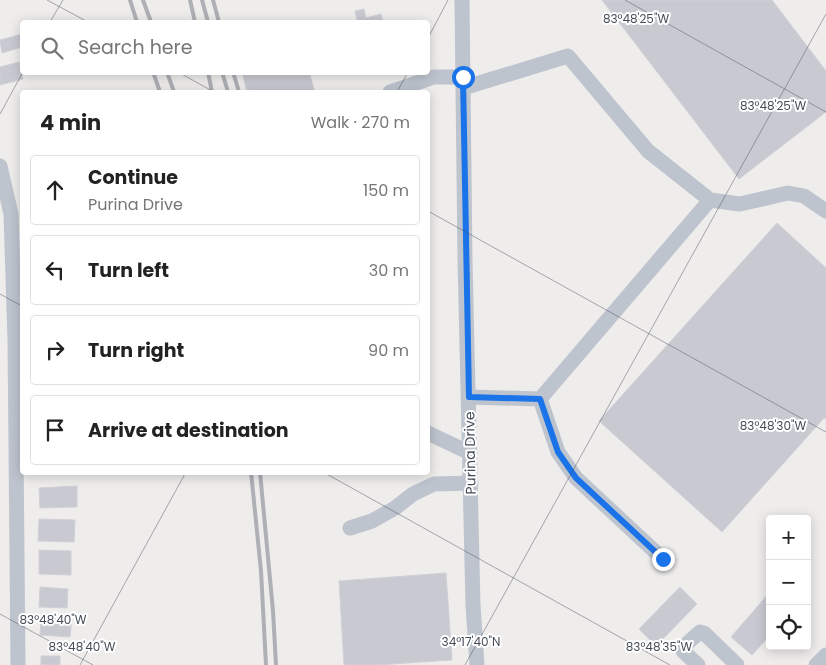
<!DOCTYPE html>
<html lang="en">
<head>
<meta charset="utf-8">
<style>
  :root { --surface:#fff; --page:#f6f6f6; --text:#222; --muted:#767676; --line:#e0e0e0 }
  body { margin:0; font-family:Poppins,sans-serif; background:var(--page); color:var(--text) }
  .controls { position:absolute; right:15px; bottom:15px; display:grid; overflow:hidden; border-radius:5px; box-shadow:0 2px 12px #0003 }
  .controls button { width:45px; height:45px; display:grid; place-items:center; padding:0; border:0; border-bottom:1px solid var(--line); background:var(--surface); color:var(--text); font:25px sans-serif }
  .stop { position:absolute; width:15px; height:15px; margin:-11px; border:4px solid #1a73e8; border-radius:50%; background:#fff }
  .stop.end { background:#1a73e8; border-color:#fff; box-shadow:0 1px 5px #0008 }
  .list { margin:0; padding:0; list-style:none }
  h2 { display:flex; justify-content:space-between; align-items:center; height:65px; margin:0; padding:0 20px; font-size:21px }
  h2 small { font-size:16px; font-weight:400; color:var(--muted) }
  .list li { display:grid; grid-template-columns:32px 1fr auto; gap:15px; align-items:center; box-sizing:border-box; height:70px; margin:0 10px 10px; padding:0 10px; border:1px solid var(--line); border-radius:5px }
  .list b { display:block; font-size:19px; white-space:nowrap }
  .list p { margin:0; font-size:16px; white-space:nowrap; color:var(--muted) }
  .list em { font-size:16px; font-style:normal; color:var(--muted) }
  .icon { flex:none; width:28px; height:28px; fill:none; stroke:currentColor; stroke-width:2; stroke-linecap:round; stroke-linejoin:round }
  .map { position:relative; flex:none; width:826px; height:665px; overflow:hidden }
  .search { position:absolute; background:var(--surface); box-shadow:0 2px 12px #0003; left:20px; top:20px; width:410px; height:55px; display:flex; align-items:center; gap:12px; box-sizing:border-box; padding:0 18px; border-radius:5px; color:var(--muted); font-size:19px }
  .panel { position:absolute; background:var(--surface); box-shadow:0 2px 12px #0003; left:20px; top:90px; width:410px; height:385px; border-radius:5px }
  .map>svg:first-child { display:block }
  .building { fill:#c9cad1; stroke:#d0d1d7 }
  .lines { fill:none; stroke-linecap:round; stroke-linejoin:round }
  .minor { stroke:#bdc4ce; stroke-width:15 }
  .rail { stroke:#aeb0b6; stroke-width:4 }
  .route { stroke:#1a73e8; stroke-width:6 }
  .ticks { fill:none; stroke:#454c58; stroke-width:1; stroke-opacity:0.45 }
  .labels { text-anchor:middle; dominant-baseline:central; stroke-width:4; stroke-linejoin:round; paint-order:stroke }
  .street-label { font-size:14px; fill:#454c58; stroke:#fff }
  .ticks-label { font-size:12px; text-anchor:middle; fill:#454c58; stroke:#fff; stroke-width:4; stroke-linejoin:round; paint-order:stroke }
</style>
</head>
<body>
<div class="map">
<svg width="826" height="665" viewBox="0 0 826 665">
  <rect width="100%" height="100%" fill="#efecec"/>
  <!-- building -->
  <path class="building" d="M602,0H772L826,71V112L739,179Z
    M364,9L366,18L381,14L383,22H350L357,20L355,11Z
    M22,34V47L2,53L0,40Z
    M19,62L23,79L0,85V67Z
    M242,72H309L315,92H255V90L247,92Z
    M777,223L826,268V419L824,418L722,532L599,421Z
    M77,486V507L40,508L39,488Z
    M39,519L75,520L74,542L38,541Z
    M39,550L71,551V575L39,574Z
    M446,573L452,660L378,665H344L339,581Z
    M40,587L68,589L67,608L39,607Z
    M680,587L697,604L656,646L639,629Z
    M770,592V635L752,655L731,637Z
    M51,616L72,617L70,637L40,635L41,621L51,622Z
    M41,656H60V665H41Z"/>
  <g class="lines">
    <!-- minor -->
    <path class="minor" d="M462,0L465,260L473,605L477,665
      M463,88L568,56L648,151L710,200L740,204L788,193L804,196L826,211
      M390,92L434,77H463
      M0,166L11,214L15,340L18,665
      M469,397L540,399L710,200
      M540,399L558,452L576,478L663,559
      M428,433L470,453
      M350,528L372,521L395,508L413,494L434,484L471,483
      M698,665L683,651V647L700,632L704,633L737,665
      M816,665L826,655"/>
    <!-- rail -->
    <path class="rail" d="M130,0L137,22
      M143,0L151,22
      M190,0L195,22
      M202,0L208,22
      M213,0L219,22
      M153,72L160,92
      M167,72L174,92
      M208,72L212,92
      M222,72L228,92
      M233,72L239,92
      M251,472L261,571L266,665
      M260,472L273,611L276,665"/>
  </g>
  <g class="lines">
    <!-- route -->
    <path class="route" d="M463,77L469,397L540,399L558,452L576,478L663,559"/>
  </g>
  <!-- ticks -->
  <path class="ticks" d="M47,0L88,22M625,0L826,112M50,22L63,0M428,38L448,0M178,72L214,92M397,92L408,72M0,114L23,72M428,211L826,432M0,294L22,306M323,472L670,665M0,614L93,665M80,665L186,472M465,665L826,14"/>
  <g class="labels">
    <!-- street labels -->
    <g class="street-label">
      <text transform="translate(470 453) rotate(-91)">Purina Drive</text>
    </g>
  </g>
  <g class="ticks-label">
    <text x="636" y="23">83°48'25"W</text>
    <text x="773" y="110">83°48'25"W</text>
    <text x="773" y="430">83°48'30"W</text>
    <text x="53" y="624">83°48'40"W</text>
    <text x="471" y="646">34°17'40"N</text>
    <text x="82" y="651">83°48'40"W</text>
    <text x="659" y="651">83°48'35"W</text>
  </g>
</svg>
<div class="controls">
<button>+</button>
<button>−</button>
<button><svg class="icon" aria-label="locate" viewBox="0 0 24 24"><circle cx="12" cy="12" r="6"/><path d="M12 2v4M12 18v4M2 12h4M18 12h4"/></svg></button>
</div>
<div class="stop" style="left:463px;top:77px"></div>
<div class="stop end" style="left:663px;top:559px"></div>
<div class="search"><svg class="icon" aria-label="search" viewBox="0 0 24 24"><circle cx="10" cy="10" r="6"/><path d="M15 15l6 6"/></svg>Search here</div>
<section class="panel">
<h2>4 min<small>Walk · 270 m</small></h2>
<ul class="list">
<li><svg class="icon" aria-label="ahead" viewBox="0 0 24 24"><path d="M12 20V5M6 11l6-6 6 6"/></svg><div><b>Continue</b><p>Purina Drive</p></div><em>150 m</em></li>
<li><svg class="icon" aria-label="left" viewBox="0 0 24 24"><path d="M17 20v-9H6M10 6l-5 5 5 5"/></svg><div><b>Turn left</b></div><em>30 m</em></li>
<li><svg class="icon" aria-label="right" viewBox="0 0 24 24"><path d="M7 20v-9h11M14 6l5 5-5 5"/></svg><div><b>Turn right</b></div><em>90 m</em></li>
<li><svg class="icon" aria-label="arrive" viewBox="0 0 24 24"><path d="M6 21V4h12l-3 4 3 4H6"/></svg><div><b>Arrive at destination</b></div></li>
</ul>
</section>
</div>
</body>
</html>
